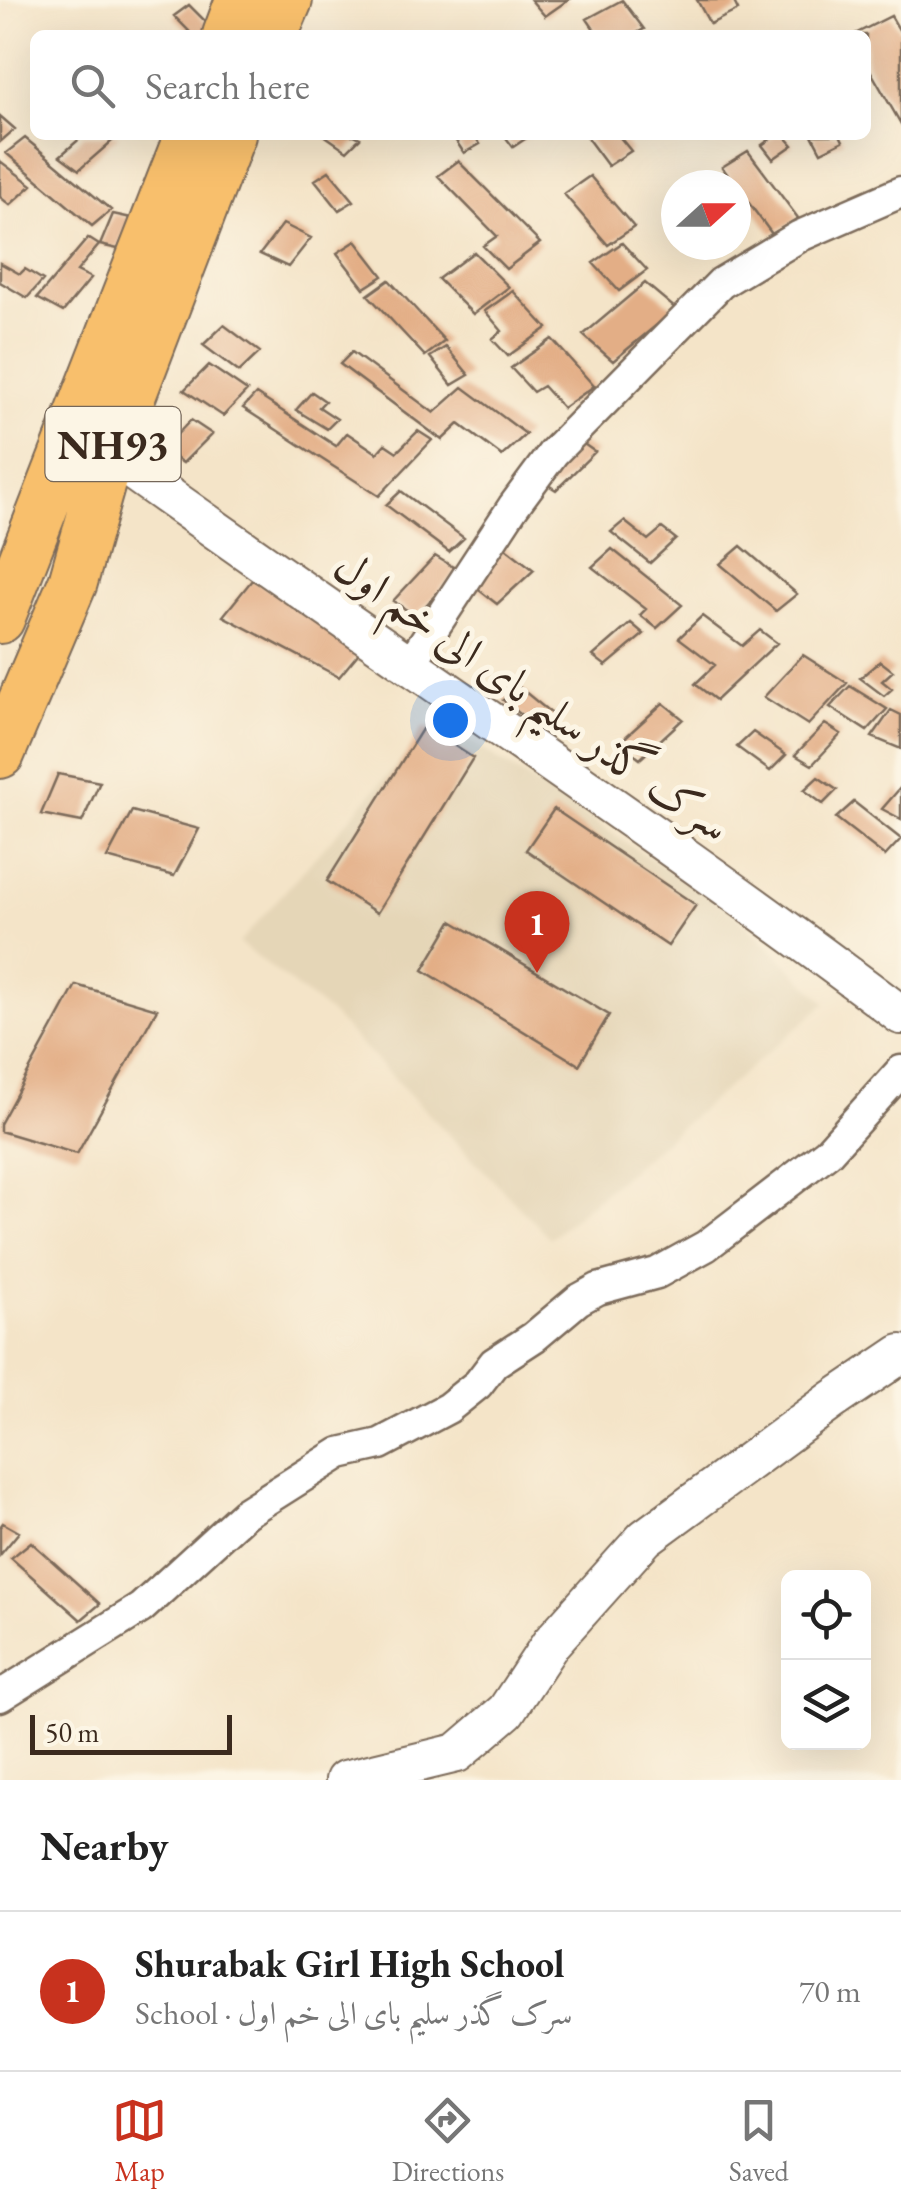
<!DOCTYPE html>
<html lang="en">
<head>
<meta charset="utf-8">
<style>
  :root { --surface:#fff; --page:#f6f6f6; --text:#222; --muted:#767676; --line:#e0e0e0; --accent:#c8321e }
  body { margin:0; font-family:"EB Garamond",Amiri,serif; background:var(--page); color:var(--text) }
  .controls { position:absolute; right:30px; bottom:30px; display:grid; overflow:hidden; border-radius:15px; box-shadow:0 10px 40px #0002 }
  .controls button { width:90px; height:90px; display:grid; place-items:center; padding:0; border:0; border-bottom:2px solid var(--line); background:var(--surface); color:var(--text); font:50px sans-serif }
  .compass { position:absolute; left:661px; top:170px; width:90px; height:90px; border-radius:50%; background:var(--surface); box-shadow:0 10px 40px #0002; rotate:69deg }
  .scale { position:absolute; left:30px; bottom:25px; width:202px; box-sizing:border-box; padding-left:10px; border:5px solid #3b2a1e; border-top:0; font-size:28px; line-height:35px; white-space:nowrap; color:#3b2a1e; -webkit-text-stroke:8px #fcf5e5; paint-order:stroke }
  .you { position:absolute; left:450px; top:720px; width:35px; height:35px; margin:-25px; border:8px solid #fff; border-radius:50%; background:#1a73e8; box-shadow:0 0 0 15px #1a73e833 }
  .badge { display:grid; place-items:center; width:65px; height:65px; border-radius:50%; background:var(--accent); color:#fff; font-size:32px; font-weight:700 }
  .pin { position:absolute; translate:-50% -82px; filter:drop-shadow(0 2px 5px #0008) }
  .pin::after { content:''; position:absolute; top:52px; width:35px; height:30px; background:inherit; clip-path:polygon(0 0,100% 0,50% 100%) }
  .list { margin:0; padding:0; list-style:none }
  h2 { display:flex; justify-content:space-between; align-items:center; height:130px; margin:0; padding:0 40px; font-size:42px }
  h2 small { font-size:32px; font-weight:400; color:var(--muted) }
  .list li { display:grid; grid-template-columns:65px 1fr auto; gap:30px; align-items:center; box-sizing:border-box; height:160px; padding:0 40px; border-top:2px solid var(--line) }
  .list b { display:block; font-size:38px; white-space:nowrap }
  .list p { margin:0; font-size:32px; white-space:nowrap; color:var(--muted) }
  .list em { font-size:32px; font-style:normal; color:var(--muted) }
  .icon { flex:none; width:55px; height:55px; fill:none; stroke:currentColor; stroke-width:2; stroke-linecap:round; stroke-linejoin:round }
  .map { position:relative; flex:none; width:901px; height:1780px; overflow:hidden }
  .search { position:absolute; background:var(--surface); box-shadow:0 10px 40px #0002; left:30px; right:30px; top:30px; height:110px; display:flex; align-items:center; gap:25px; box-sizing:border-box; padding:0 35px; border-radius:15px; color:var(--muted); font-size:38px }
  .sheet { height:290px; background:var(--surface) }
  nav { display:flex; justify-content:space-around; align-items:center; box-sizing:border-box; height:140px; border-top:2px solid var(--line); background:var(--surface); font-size:28px; color:var(--muted) }
  nav a { display:grid; justify-items:center; gap:5px }
  nav .on { color:var(--accent) }
  .map>svg:first-child { display:block }
  .built { fill:#e5d6b7 }
  .building { fill:#e3ae86 }
  .lines { fill:none; stroke-linecap:round; stroke-linejoin:round }
  .minor-casing { stroke:#7c6b5a; stroke-width:35 }
  .tertiary-casing { stroke:#7c6b5a; stroke-width:42 }
  .primary-casing { stroke:#7c6b5a; stroke-width:52 }
  .minor { stroke:#fff; stroke-width:30 }
  .tertiary { stroke:#fff; stroke-width:38 }
  .primary { stroke:#f8bf6c; stroke-width:48 }
  .labels { text-anchor:middle; dominant-baseline:central; stroke-width:10; stroke-linejoin:round; paint-order:stroke }
  .shield { fill:#fcf5e5; stroke:#75675a; stroke-width:2.5 }
  .shield-label { font-size:42px; font-weight:bold; fill:#3b2a1e }
  .street-label { font-size:45px; fill:#3b2a1e; stroke:#fcf5e5 }
</style>
</head>
<body>
<div class="map">
<svg width="901" height="1780" viewBox="0 0 901 1780">
  <rect width="100%" height="100%" fill="#fcf5e5"/>
  <filter id="ink" filterUnits="userSpaceOnUse"><feTurbulence type="fractalNoise" baseFrequency=".01" numOctaves="2"/><feDisplacementMap in="SourceGraphic" scale="20" xChannelSelector="R" yChannelSelector="G"/><feConvolveMatrix kernelMatrix="1 2 1 2 8 2 1 2 1" color-interpolation-filters="sRGB"/></filter>
  <filter id="wash" filterUnits="userSpaceOnUse"><feTurbulence type="fractalNoise" baseFrequency=".0048" numOctaves="4" result="noise"/><feDisplacementMap in="SourceGraphic" scale="40" xChannelSelector="R" yChannelSelector="G"/><feGaussianBlur stdDeviation="2.25" result="paint"/><feColorMatrix in="noise" values="0 0 0 0 0 0 0 0 0 0 0 0 0 0 0 0 0 1.4 0 .05"/><feComposite in="paint" operator="in"/></filter>
  <g filter="url(#wash)">
    <rect width="100%" height="100%" fill="#f4e4c8"/>
    <!-- built -->
    <path class="built" d="M437,720L735,913L826,1003L550,1238L331,1014L239,943Z"/>
    <g id="blocks">
      <!-- building -->
      <path class="building" d="M531,0H568L545,16Z
        M622,0L644,29L633,35H598L587,19Z
        M697,0H733L738,10L710,24Z
        M189,5L219,35H183L189,31L174,16Z
        M891,16L901,33V124L866,63V35H853Z
        M0,116L15,129L0,142Z
        M84,135H119L79,170L60,156Z
        M324,135H354L360,138L347,151Z
        M452,135H474L480,144L464,153Z
        M504,135H531L513,147Z
        M585,135H618L631,151L608,166Z
        M776,135H784L793,145L773,159L762,145Z
        M812,135H840L843,141L821,152Z
        M25,138L111,210L92,226L6,153Z
        M748,151L798,218L772,234L722,167Z
        M0,161L32,185L10,205L0,197Z
        M458,161L540,243L506,269L483,246L497,236L438,176Z
        M329,171L354,201L339,210L315,180Z
        M590,176L634,227L608,245L564,194Z
        M113,214L131,218L118,249L100,245Z
        M283,224L311,238L288,267L260,254Z
        M88,238L99,245L77,271L91,278L63,312L37,298Z
        M356,241L383,276L364,288L337,253Z
        M622,243L647,270L619,291L593,263Z
        M474,252L509,287L473,314L438,279Z
        M0,263L20,274L25,269L43,280L27,298L0,282Z
        M389,280L445,341L425,356L368,295Z
        M645,283L676,309L613,361L583,335Z
        M513,291L547,328L508,356L492,339L502,331L485,311Z
        M224,325L260,352L239,372L203,345Z
        M552,339L594,386L563,408L543,386L533,392L511,368Z
        M446,347L469,375L452,385L430,357Z
        M352,352L434,413L463,387L526,434L502,456L459,424L442,440L340,364Z
        M209,365L247,391L223,416L184,390Z
        M312,392L325,401L319,407L337,419L327,429L296,410Z
        M256,394L336,446L347,433L377,453L385,444L397,452L418,431L432,440L379,496L243,408Z
        M191,420L212,434L183,463L163,449Z
        M581,442L595,452L556,490L542,481Z
        M401,491L464,538L449,552L386,505Z
        M624,521L648,540L662,528L676,539L650,563L611,532Z
        M503,546L534,570L497,604L466,580Z
        M741,546L797,594L776,611L720,564Z
        M612,549L682,605L657,628L640,615L646,609L592,567Z
        M435,556L458,570L416,616L393,601Z
        M252,580L368,642L339,677L223,616Z
        M702,616L742,646L760,630L777,643L716,700L695,684L715,665L679,638Z
        M631,623L644,634L606,666L593,656Z
        M803,655L847,683L808,725L764,697Z
        M880,661L893,671L882,681L892,689L884,696L860,678Z
        M850,686L887,709L867,731L830,707Z
        M519,687L557,718L541,731L503,700Z
        M663,703L683,719L640,759L619,743Z
        M891,710L901,715V749L872,737Z
        M825,724L841,734L812,765L795,755Z
        M424,726L473,758L377,913L327,881Z
        M753,732L786,755L770,771L737,747Z
        M58,774L100,782L82,822L41,814Z
        M818,777L837,790L823,804L804,790Z
        M901,787V819L882,809Z
        M854,802L901,839L885,856L836,818Z
        M554,809L696,905L668,946L526,850Z
        M132,811L199,829L174,876L107,858Z
        M452,921L609,1015L579,1065L423,970Z
        M76,985L157,1009L77,1154L0,1131V1124Z
        M3,1523L19,1532L0,1555V1527Z
        M31,1542L100,1604L81,1620L11,1558Z"/>
    </g>
  </g>
  <g filter="url(#ink)">
    <use href="#blocks" fill-opacity="0" stroke="#7c6b5a" stroke-width="2.5"/>
    <g class="lines">
      <!-- minor casing -->
      <g class="minor-casing">
        <path id="minor" d="M408,667L513,507L553,453L721,283L800,236L901,192
          M0,1696L141,1608L245,1513L340,1453L380,1444L448,1408L478,1384L494,1363L534,1337L578,1300L598,1289L657,1273L706,1246L828,1152L901,1071"/>
      </g>
      <!-- tertiary casing -->
      <g class="tertiary-casing">
        <path id="tertiary" d="M109,454C372,643 643,820 901,1015
          M345,1780L457,1753L506,1711L551,1643L645,1538L833,1400L901,1354"/>
      </g>
      <!-- primary casing -->
      <g class="primary-casing">
        <path id="primary" d="M227,35L240,0
          M273,35L288,0
          M0,619L189,135
          M0,754L73,582L109,454L231,135"/>
      </g>
      <!-- minor -->
      <use href="#minor" class="minor"/>
      <!-- tertiary -->
      <use href="#tertiary" class="tertiary"/>
      <!-- primary -->
      <use href="#primary" class="primary"/>
    </g>
  </g>
  <g class="labels">
    <!-- shield labels -->
    <rect class="shield" x="45.5" y="407" width="135" height="74" rx="8"/>
    <g class="shield-label">
      <text x="113" y="444">NH93</text>
    </g>
    <!-- street labels -->
    <g class="street-label">
      <text transform="translate(533 695) rotate(35)">سرک گذر سلیم بای الی خم اول</text>
    </g>
  </g>
</svg>
<div class="controls">
<button><svg class="icon" aria-label="locate" viewBox="0 0 24 24"><circle cx="12" cy="12" r="6"/><path d="M12 2v4M12 18v4M2 12h4M18 12h4"/></svg></button>
<button><svg class="icon" aria-label="layers" viewBox="0 0 24 24"><path d="M12 4l9 5-9 5-9-5zM3 14l9 5 9-5"/></svg></button>
</div>
<svg class="compass" viewBox="-18 -18 36 36"><path d="M0-13l5 13h-10z" fill="#e53935"/><path d="M0 13l5-13h-10z" fill="#767676"/></svg>
<div class="scale">50 m</div>
<div class="you"></div>
<div class="pin badge" style="left:537px;top:973px">1</div>
<div class="search"><svg class="icon" aria-label="search" viewBox="0 0 24 24"><circle cx="10" cy="10" r="6"/><path d="M15 15l6 6"/></svg>Search here</div>
</div>
<section class="sheet">
<h2>Nearby<small></small></h2>
<ul class="list">
<li><span class="badge">1</span><div><b>Shurabak Girl High School</b><p>School · سرک گذر سلیم بای الی خم اول</p></div><em>70 m</em></li>
</ul>
</section>
<nav>
<a class="on"><svg class="icon" aria-label="map" viewBox="0 0 24 24"><path d="M3 6l6-2 6 2 6-2v14l-6 2-6-2-6 2zM9 4v14M15 6v14"/></svg>Map</a>
<a><svg class="icon" aria-label="directions" viewBox="0 0 24 24"><path d="M12 3l9 9-9 9-9-9zM9 14v-3h6M13 9l2 2-2 2"/></svg>Directions</a>
<a><svg class="icon" aria-label="saved" viewBox="0 0 24 24"><path d="M7 4h10v16l-5-4-5 4z"/></svg>Saved</a>
</nav>
</body>
</html>
